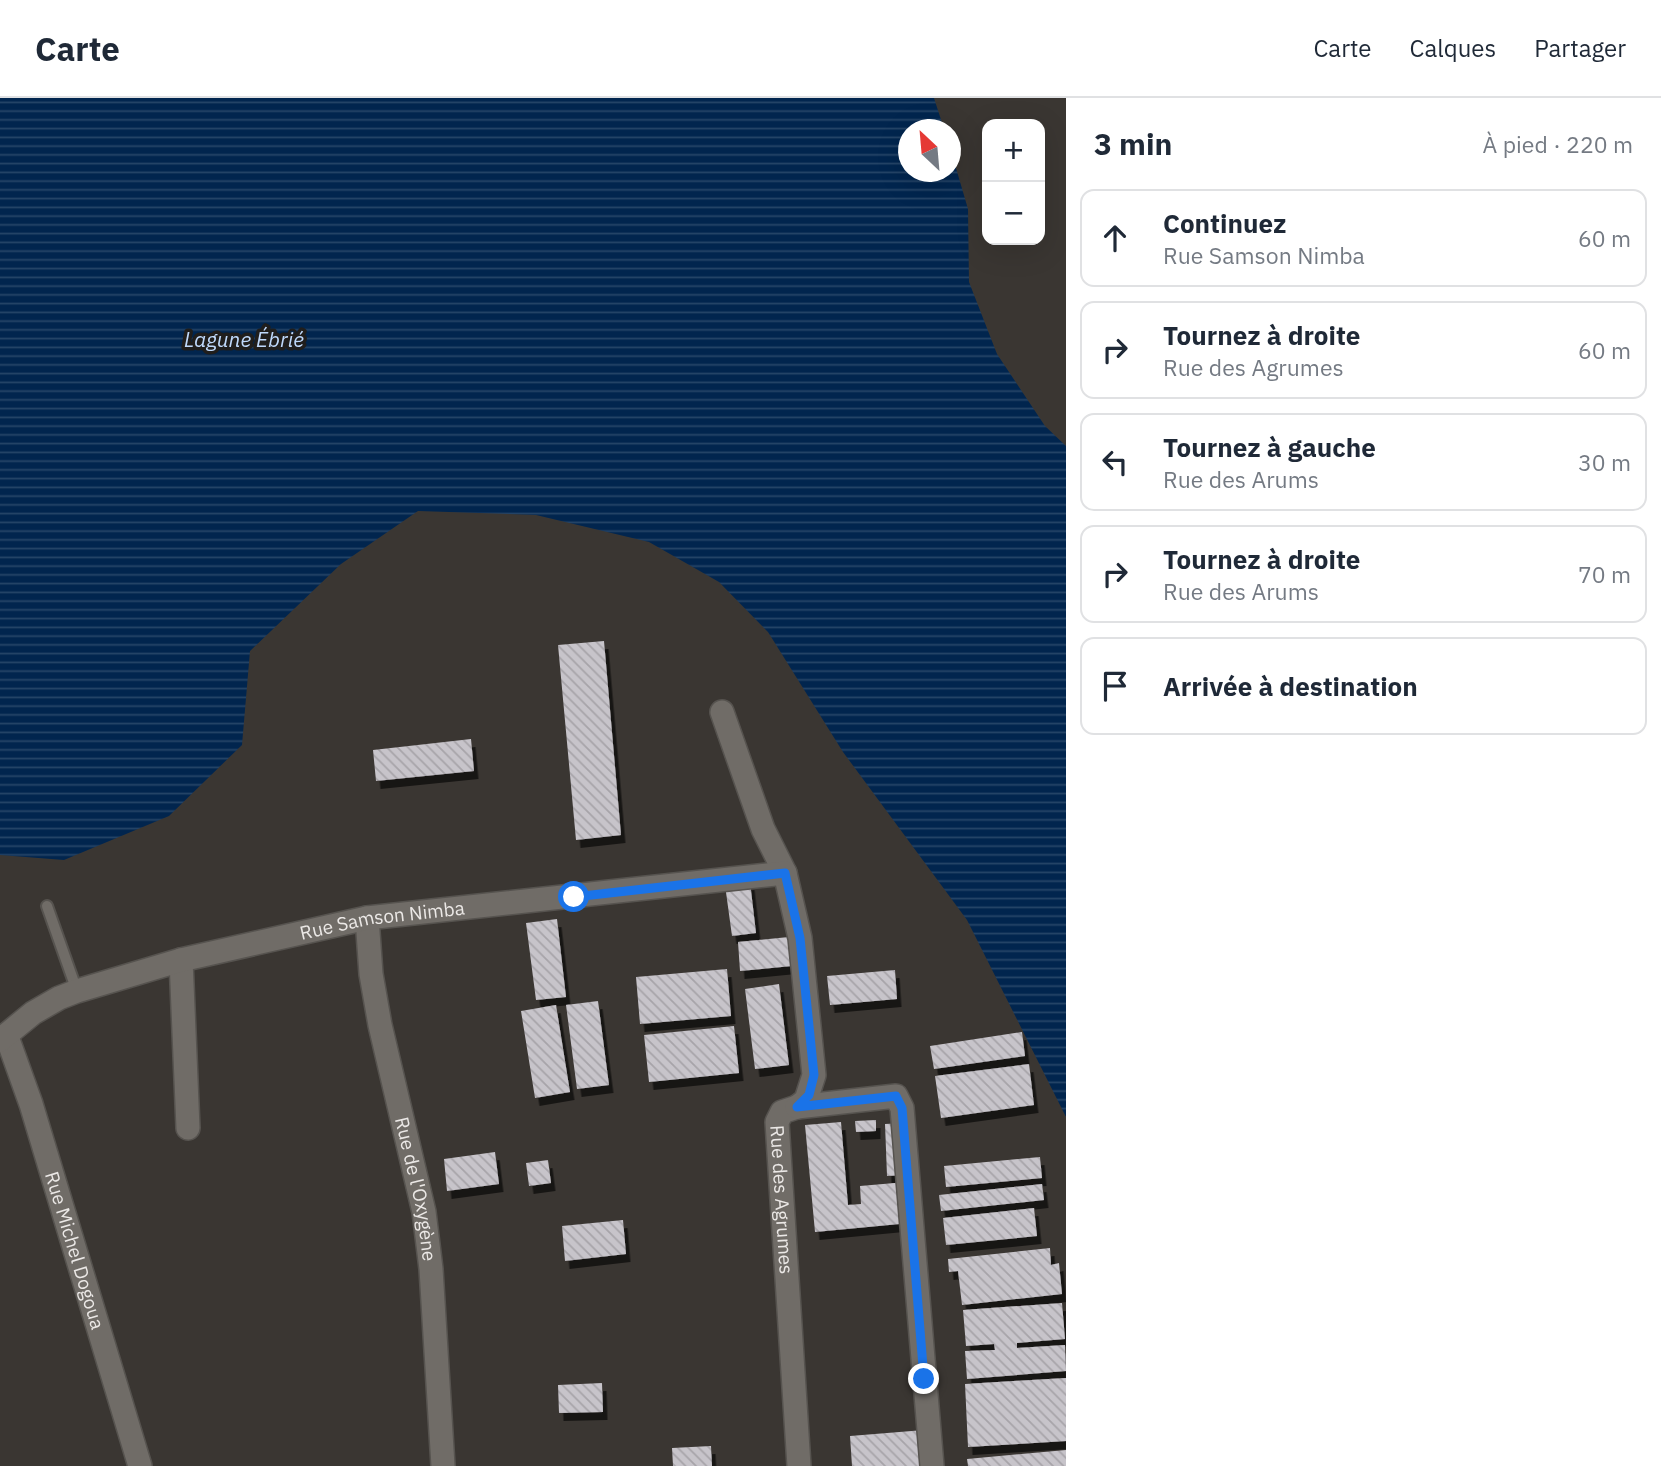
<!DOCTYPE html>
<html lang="fr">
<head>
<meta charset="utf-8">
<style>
  :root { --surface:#fff; --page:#f6f6f7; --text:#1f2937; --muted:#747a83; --line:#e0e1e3 }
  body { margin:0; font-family:"IBM Plex Sans",sans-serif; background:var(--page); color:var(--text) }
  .controls { position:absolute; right:21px; top:21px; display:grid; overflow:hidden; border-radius:14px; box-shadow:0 7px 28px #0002 }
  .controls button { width:63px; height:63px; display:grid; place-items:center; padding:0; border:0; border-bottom:2px solid var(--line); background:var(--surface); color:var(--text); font:35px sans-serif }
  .compass { position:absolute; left:898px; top:21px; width:63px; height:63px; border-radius:50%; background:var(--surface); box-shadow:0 7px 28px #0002; rotate:334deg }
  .stop { position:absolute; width:21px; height:21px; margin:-16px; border:5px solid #1a73e8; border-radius:50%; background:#fff }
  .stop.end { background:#1a73e8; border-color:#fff; box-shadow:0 2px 7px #0008 }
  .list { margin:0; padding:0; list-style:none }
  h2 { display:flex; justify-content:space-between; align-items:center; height:91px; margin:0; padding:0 28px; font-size:30px }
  h2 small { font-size:23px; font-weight:400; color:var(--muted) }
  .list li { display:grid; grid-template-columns:46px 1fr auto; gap:21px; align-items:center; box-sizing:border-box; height:98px; margin:0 14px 14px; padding:0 14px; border:2px solid var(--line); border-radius:14px }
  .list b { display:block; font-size:26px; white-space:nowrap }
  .list p { margin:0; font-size:23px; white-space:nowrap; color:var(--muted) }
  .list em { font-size:23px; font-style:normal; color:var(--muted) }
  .icon { flex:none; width:38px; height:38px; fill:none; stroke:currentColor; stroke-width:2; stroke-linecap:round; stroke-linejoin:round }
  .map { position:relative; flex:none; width:1066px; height:1368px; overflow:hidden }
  header { display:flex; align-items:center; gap:42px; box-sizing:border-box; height:98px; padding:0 35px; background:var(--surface); border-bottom:2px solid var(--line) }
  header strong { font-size:33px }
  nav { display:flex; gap:38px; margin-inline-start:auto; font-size:24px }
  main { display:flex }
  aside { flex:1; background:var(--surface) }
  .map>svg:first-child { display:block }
  .water { fill:url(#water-rules) }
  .building { fill:url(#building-back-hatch); filter:url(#shadow) }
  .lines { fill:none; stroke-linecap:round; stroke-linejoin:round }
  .lane-casing { stroke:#56534f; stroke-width:14 }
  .street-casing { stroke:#56534f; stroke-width:26 }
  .lane { stroke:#706c67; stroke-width:10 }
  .street { stroke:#706c67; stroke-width:23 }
  .route { stroke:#1a73e8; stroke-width:9 }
  .labels { text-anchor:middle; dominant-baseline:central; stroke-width:7; stroke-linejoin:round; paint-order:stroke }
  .street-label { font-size:19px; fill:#ebe8e6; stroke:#201e1c }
  .water-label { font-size:21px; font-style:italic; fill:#bfd9fb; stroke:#201e1c }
</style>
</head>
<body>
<header>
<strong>Carte</strong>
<nav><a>Carte</a><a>Calques</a><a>Partager</a></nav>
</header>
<main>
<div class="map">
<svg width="1066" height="1368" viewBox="0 0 1066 1368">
  <defs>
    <pattern id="water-rules" width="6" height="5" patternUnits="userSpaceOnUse" patternTransform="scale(1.75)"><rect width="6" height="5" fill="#01254e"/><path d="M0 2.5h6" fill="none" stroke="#264568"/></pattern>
    <pattern id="building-back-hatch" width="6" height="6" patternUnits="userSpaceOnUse" patternTransform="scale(1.75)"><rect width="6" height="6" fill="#c7c4ca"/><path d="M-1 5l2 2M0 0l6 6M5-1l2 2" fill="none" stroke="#a7a4a9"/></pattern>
    <filter id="shadow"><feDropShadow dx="4.5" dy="8" stdDeviation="0" flood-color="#0009"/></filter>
  </defs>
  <rect width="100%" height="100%" fill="#3a3632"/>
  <!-- water -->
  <path class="water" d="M0,0H934L944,31L908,32V74H950L951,53L968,111L969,184L997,256L1045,328L1066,348V1019L967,822L843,654L768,534L719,484L649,444L536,417L418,413L341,466L250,553L242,647L169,718L64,762L0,757Z"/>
  <!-- building -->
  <path class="building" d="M604,543L621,737L576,742L558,547Z
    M471,641L474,673L376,683L373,652Z
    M750,784L756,835L732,838L725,787Z
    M557,821L566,899L536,902L526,825Z
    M799,838L802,867L740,873L738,844Z
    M727,871L731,918L640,926L636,879Z
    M895,872L897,901L830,907L827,878Z
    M779,886L789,967L755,971L745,891Z
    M598,903L609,987L577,991L566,907Z
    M556,907L570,994L535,1000L521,913Z
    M734,928L739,975L649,984L644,937Z
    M1022,934L1025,958L934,971L930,948Z
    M1029,966L1034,1007L941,1020L935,978Z
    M876,1022V1033L856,1034L855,1023Z
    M841,1024L848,1107L861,1106L860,1088L906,1084L910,1125L815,1134L805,1027Z
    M902,1025L904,1077L887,1078L885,1026Z
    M495,1054L499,1086L447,1093L444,1061Z
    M1040,1059L1042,1080L946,1089L944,1068Z
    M548,1062L551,1085L529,1088L526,1065Z
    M1042,1086L1044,1102L941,1113L939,1097Z
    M1034,1110L1037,1138L946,1147L943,1120Z
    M623,1122L626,1156L565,1163L562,1128Z
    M1050,1150L1051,1167L1059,1165L1062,1196L962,1207L958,1173L949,1174L948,1161Z
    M1062,1205L1065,1241L1017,1245V1250L1065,1247L1066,1273L967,1281L965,1253L995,1252L994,1246L966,1248L963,1212Z
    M1066,1280V1343L968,1349L965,1286Z
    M602,1285L603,1314L559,1315L558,1287Z
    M924,1332L927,1368H852L850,1338Z
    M711,1348L712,1368H673L672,1350Z
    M1066,1352V1368H968L967,1361Z"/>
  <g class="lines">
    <!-- lane casing -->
    <g class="lane-casing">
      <path id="lane" d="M47,808L77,893"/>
    </g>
    <!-- street casing -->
    <g class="street-casing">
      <g id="street">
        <path id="s1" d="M722,614L763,731L785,775L800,840L814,977L806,1002L797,1009L782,1014L777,1024L799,1368"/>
        <path id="s2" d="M367,820L371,876L380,927L424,1114L431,1171L443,1368"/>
        <path d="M181,862L188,1030"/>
        <path id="s3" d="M7,939L31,1006L140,1368"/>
        <path id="s4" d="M0,942L33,915L59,900L77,893L181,862L367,820L785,775"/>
        <path d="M797,1009L896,998L902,1010L932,1368"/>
      </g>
    </g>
    <!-- lane -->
    <use href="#lane" class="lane"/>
    <!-- street -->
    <use href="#street" class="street"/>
  </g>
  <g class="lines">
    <!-- route -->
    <path class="route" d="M574,799L785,775L800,840L814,977L809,997L797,1009L896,998L902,1010L924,1281"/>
  </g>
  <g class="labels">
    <!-- street labels -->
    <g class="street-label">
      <text stroke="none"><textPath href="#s4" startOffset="406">Rue Samson Nimba</textPath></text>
      <text stroke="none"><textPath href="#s2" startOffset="276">Rue de l'Oxygène</textPath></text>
      <text stroke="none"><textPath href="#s1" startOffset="520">Rue des Agrumes</textPath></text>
      <text stroke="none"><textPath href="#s3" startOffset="224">Rue Michel Dogoua</textPath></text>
    </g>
    <!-- water labels -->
    <g class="water-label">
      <text x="244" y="241">Lagune Ébrié</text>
    </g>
  </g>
</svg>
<div class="controls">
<button>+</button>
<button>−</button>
</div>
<svg class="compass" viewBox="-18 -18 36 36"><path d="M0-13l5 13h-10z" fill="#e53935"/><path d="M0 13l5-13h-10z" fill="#747a83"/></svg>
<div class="stop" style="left:574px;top:799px"></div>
<div class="stop end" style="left:924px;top:1281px"></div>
</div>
<aside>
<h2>3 min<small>À pied · 220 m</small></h2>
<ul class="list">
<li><svg class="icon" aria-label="ahead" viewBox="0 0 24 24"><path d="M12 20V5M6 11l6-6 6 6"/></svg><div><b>Continuez</b><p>Rue Samson Nimba</p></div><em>60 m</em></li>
<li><svg class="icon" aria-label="right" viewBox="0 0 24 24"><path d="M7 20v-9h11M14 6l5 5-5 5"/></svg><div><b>Tournez à droite</b><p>Rue des Agrumes</p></div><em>60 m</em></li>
<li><svg class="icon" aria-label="left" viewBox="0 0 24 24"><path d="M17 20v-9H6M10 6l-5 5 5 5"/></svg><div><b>Tournez à gauche</b><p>Rue des Arums</p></div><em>30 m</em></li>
<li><svg class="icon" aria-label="right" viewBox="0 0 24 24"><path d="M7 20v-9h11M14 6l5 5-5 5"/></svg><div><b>Tournez à droite</b><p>Rue des Arums</p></div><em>70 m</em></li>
<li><svg class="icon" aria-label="arrive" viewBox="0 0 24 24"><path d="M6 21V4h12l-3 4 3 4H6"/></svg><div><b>Arrivée à destination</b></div></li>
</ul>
</aside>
</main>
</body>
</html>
